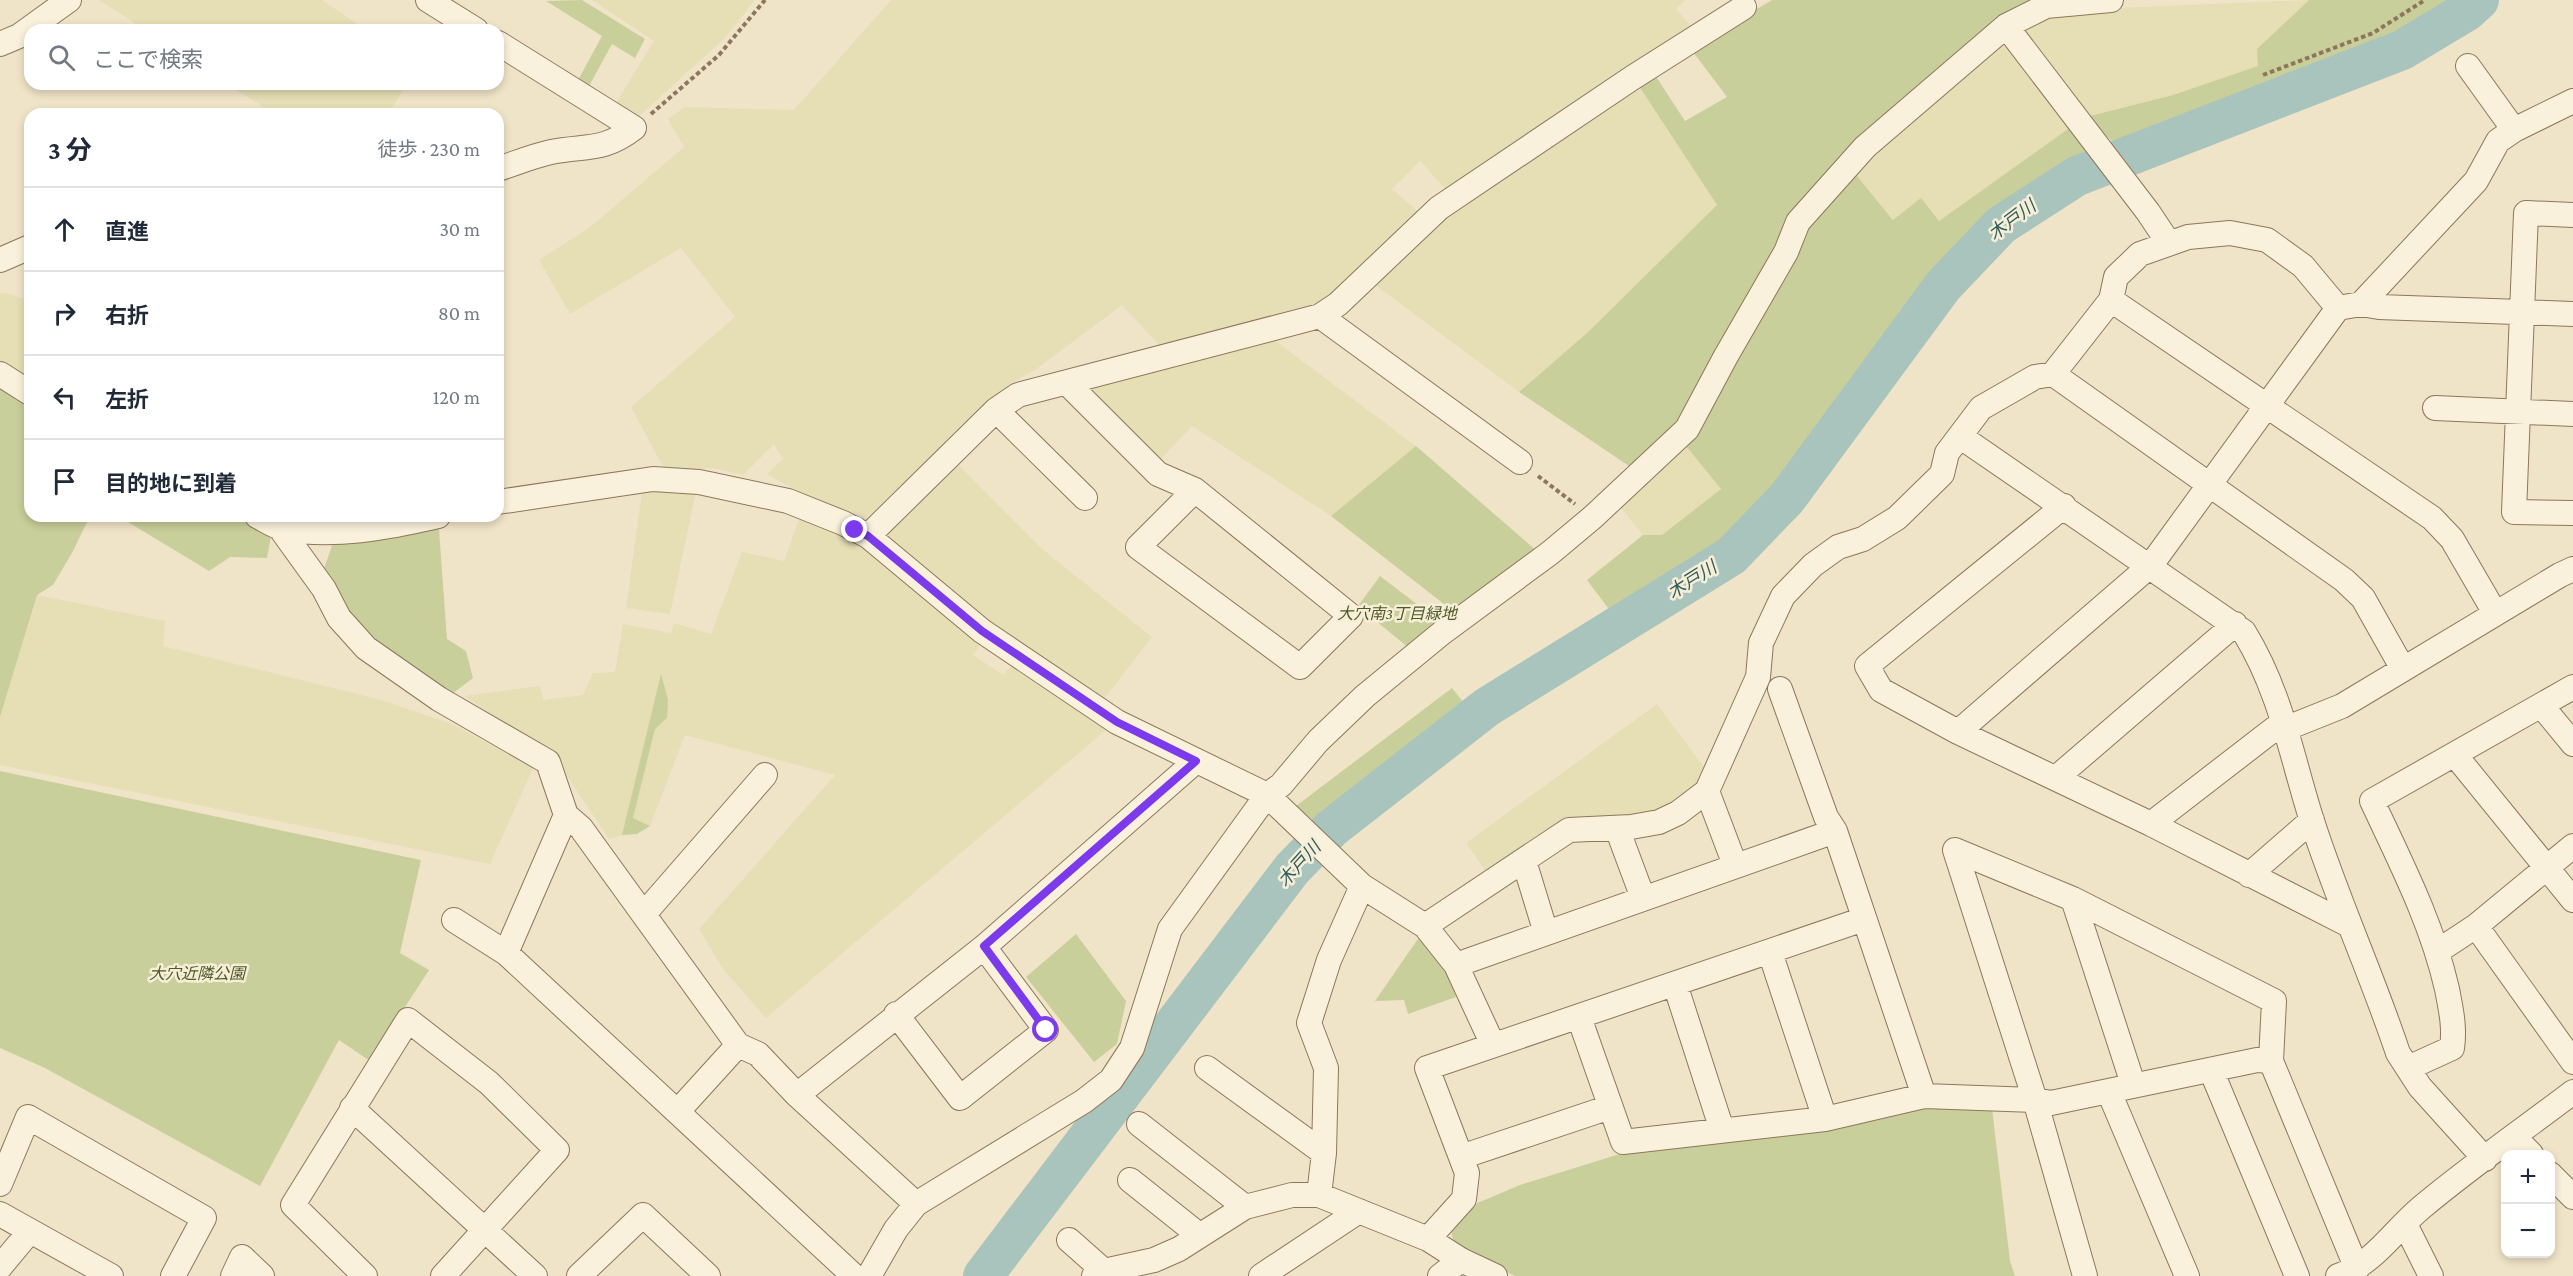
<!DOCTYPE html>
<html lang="ja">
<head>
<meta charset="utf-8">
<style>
  :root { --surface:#fff; --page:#f2f2f3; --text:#1f2937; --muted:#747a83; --line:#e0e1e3 }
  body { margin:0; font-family:"Crimson Pro","Noto Sans JP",serif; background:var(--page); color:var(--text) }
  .controls { position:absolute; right:18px; bottom:18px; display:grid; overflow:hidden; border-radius:12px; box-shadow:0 3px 9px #0003 }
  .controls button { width:54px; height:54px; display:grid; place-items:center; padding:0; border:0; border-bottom:2px solid var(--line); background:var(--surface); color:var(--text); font:30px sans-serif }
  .stop { position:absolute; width:18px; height:18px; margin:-14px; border:4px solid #7c3aed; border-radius:50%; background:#fff }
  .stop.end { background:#7c3aed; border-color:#fff; box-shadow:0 2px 6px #0008 }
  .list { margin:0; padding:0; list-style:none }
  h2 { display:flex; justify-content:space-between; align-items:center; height:78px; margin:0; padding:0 24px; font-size:26px }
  h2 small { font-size:20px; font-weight:400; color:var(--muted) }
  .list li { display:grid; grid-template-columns:39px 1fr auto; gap:18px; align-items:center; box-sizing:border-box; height:84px; padding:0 24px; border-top:2px solid var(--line) }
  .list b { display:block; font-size:22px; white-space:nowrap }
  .list em { font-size:20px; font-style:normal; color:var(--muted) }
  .icon { flex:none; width:33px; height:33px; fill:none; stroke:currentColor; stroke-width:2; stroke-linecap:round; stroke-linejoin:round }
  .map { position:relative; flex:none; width:2573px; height:1276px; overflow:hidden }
  .search { position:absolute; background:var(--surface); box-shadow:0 3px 9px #0003; left:24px; top:24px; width:480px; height:66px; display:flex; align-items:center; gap:15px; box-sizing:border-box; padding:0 21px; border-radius:18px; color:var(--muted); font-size:22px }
  .panel { position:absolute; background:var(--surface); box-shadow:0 3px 9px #0003; left:24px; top:108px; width:480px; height:414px; border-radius:18px }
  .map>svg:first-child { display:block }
  .farmland { fill:#e6deb5 }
  .green { fill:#c9cf9b }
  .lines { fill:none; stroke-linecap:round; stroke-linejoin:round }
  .river { stroke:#a9c4bc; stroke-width:40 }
  .minor-casing { stroke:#8d765c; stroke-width:26 }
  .path { stroke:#8d765c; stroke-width:4; stroke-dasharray:4.5 3; stroke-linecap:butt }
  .minor { stroke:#faf1dc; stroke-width:24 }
  .route { stroke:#7c3aed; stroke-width:8 }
  .labels { text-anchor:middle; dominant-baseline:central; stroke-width:5; stroke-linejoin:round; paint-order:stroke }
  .park-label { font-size:16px; font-style:italic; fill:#4d5a26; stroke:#f7eed8 }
  .water-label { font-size:18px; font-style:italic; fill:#2f5d5a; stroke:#f7eed8 }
</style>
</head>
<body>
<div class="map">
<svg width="2573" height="1276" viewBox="0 0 2573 1276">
  <rect width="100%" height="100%" fill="#f0e4c8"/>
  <!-- farmland -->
  <path class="farmland" d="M99,0H322L366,30H145Z
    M592,0H755L725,38L637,118L616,103L654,41Z
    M891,0H1685L1676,9L1692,27L1448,192L1420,161L1392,189L1421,214L1335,299L1164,350L1122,305L1035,370L1011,383L868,516L854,524L767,474L783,459L774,444L743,475L712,468L666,472L631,407L735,317L681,248L570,314L539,260L589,228L684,147L668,119L685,107L794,110Z
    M2309,0L2257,49L2259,66L2173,95L2086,117L2017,32L2048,13L2115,8Z
    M2006,38L2075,124L1939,221L1894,220L1853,171Z
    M1637,83L1717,205L1587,333L1519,392L1374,284L1443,215Z
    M227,84H407L388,114H275Z
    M0,293L11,294L30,302V385L0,365Z
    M1269,336L1416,446L1331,516L1192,426L1160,460L1089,393L1093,383Z
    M1686,446L1721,489L1662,535H1643L1617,503Z
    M953,459L1041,548L1152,637L1104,699L976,613L884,538L887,528Z
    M642,492H696L670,614L626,608Z
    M802,511L840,529L984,639L973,655L1003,675L1014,663L1106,730L766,1018L723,969L699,929L835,775L685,735L650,826L633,818L655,729L661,676L622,835L609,839L555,758L465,696L540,686L543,700L583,695L593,673L615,672L623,624L671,633L674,623L711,634L742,552L784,561Z
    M37,595L165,621L163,646L378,699L452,724L533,768L490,864L0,765V717Z
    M1657,704L1707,771L1698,791L1655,814L1609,820L1489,876L1466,843Z"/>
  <!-- green -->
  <path class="green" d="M582,0L645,39L635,58L612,44L589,86L578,80L602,36L546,1Z
    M1772,0H2037L2018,5L1860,142L1680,418L1632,468L1519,392L1587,333L1717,205L1637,83L1653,72L1685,121L1727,97L1690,48Z
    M2309,0H2467L2394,46L2116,145L2086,117L2173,95L2258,66L2257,49Z
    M2075,124L2090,157L1995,212L1876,357L1787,476L1719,548L1611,612L1587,580L1643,535H1662L1721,489L1686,446L1804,225L1853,171L1893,220L1921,198L1939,221Z
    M0,388L30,406V516H90L72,553L53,585L37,595L0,717Z
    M1416,446L1538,552L1458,615L1331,516Z
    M118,516H253L273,525L267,558L230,557L209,571Z
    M438,516L447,639L466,651L473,678L448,697L369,643L323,571L331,549L334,532Z
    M1380,576L1439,621L1410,649L1358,606Z
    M661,674L668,700L667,718L655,729L633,818L650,826L637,834L622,835Z
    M1452,688L1472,713L1319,826L1296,806Z
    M0,771L421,860L400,953L429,970L370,1061L339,1040L260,1186L45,1068L0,1048Z
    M1076,934L1126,1001L1117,1044L1094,1062L1026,977Z
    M1420,936L1448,975L1456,997L1408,1014L1404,1000L1375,1001Z
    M1926,1104L1992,1108L2010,1261L2015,1276H1515L1465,1251L1454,1243L1451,1231L1475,1204L1520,1185L1629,1151Z"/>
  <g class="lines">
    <!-- river -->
    <path class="river" d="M983,1276L1292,869L1332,828L1487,707L1731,556L1787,498L1943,286L2001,225L2077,176L2402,50L2467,11L2479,0"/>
    <!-- minor casing -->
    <g class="minor-casing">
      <path id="minor" d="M428,0L476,30
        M2006,26L2148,212L2168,242
        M498,43L634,128C603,152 586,145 551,152C533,156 516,163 498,169
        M0,44L19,36L69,0
        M2468,66L2514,130
        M2573,215L2526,213L2514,512L2573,513
        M0,260L30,247
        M2111,300L2432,518L2452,539L2495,613
        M2361,304L2476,181L2498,141L2514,130L2573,101
        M1320,316L1520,462
        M0,374L30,393
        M2053,374L2344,580L2363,598L2403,669
        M1067,383L1158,474L1195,490L1351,616L1300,667L1138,547L1195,490
        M2435,408L2573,414
        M996,410L1085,498
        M1961,437L2244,632C2281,692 2291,755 2312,821C2337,899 2372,975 2398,1053L2420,1087L2485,1159
        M498,502L653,479L699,482L788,501L843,523L868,536L982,631L1117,722L1267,795L1362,886L1425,926L1456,965L1493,1045
        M2064,506L1867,666L1881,690L1958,732L2151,824L2349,925
        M257,516C265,520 273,526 282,528C331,539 390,527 438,516
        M280,528L324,589L339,618L366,648L439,699L548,762L566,815L581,828L738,1045L758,1054L797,1095L916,1204
        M868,536L996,410L1018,395L1320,316L1338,304L1439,208L1632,78L1744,7
        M1780,689L1826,817L1835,831L1924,1096
        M2541,705L2573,744
        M1958,732L2151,565L2338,308L2361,304L2379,307L2573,314
        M2455,755L2573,900
        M2056,778L2235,624
        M1707,791L1735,865
        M2151,824L2274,729L2287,728L2342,706L2560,575L2573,569
        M1621,839L1643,898
        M1524,861L1546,933
        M2249,875L2312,820
        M2073,899L2133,1084
        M644,914L765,775
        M454,920L506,953L854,1276
        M1425,926L1569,830L1631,827L1659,822L1678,813L1707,791L1758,677L1761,643L1783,596L1813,565L1838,547L1863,539L1897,518L1942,474L1947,453L1981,408L2035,377L2053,374L2111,300L2116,277L2140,254L2188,237L2230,233L2267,240L2303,266L2338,308
        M2476,926L2573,1062
        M2438,951L2476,926L2573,846
        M1770,952L1825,1119
        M506,953L566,815
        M1456,965L1835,831
        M1675,984L1722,1130
        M896,1014L960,1098L1046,1030L984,947
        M1579,1017L1623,1142L1825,1119L1924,1096L2035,1100L2051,1103L2257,1060L2271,1061
        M1207,1068L1324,1153
        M2408,1068L2452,1048C2455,1027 2451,1010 2447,989C2432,923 2401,863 2372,801L2573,687
        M2211,1070L2297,1276
        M2109,1092L2187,1276
        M797,1095L984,947L1196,761
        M352,1108L535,1276
        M678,1111L738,1045
        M1139,1124L1245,1207
        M2514,1137L2531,1154
        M1461,1157L1610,1107
        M2550,1174L2573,1197
        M1130,1180L1199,1235
        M0,1184L28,1117L204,1218L173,1276
        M1319,1195L1324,1153L1326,1068L1309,1023L1329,960L1362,886
        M0,1214L111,1276
        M2405,1224L2431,1276
        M1428,1239L1464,1199L1467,1173L1427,1068L1864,919
        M1069,1240L1104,1271
        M0,1267L30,1231
        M233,1276L242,1257L262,1276
        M365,1276L293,1205L408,1020L489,1083L557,1150L443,1276
        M579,1276L643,1215L708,1276
        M869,1276L896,1229L916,1204L1084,1101L1111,1080L1132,1048L1170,929L1267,795L1281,785L1318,741L1365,696L1443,632L1550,553L1593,517L1687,429L1726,356L1786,252L1798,222L1865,147L2006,26L2046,6L2111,0
        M1094,1276L1104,1271L1154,1260L1179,1249L1245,1207L1292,1195H1319L1428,1239L1461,1260L1495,1276
        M1261,1276L1359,1211
        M1440,1276L1461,1260
        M2085,1276L2035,1100L1955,850L2073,899L2274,1001L2271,1061L2357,1269
        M2338,1276C2376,1262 2392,1232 2422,1207C2471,1166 2523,1130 2573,1092"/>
    </g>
    <!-- path -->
    <path class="path" d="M2263,75L2373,33L2425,0
      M651,114L719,55L765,0
      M1538,476L1575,504"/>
    <!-- minor -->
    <use href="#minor" class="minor"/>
  </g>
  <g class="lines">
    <!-- route -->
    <path class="route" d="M855,530L868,536L982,631L1117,722L1196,761L984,946L1046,1030"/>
  </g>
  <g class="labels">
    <!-- park labels -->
    <g class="park-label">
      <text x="1397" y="613">大穴南3丁目緑地</text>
      <text x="197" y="973">大穴近隣公園</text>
    </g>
    <!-- water labels -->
    <g class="water-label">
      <text transform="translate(2012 220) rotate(-37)">木戸川</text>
      <text transform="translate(1692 580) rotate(-32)">木戸川</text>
      <text transform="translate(1299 864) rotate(-48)">木戸川</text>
    </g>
  </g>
</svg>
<div class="controls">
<button>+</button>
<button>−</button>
</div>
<div class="stop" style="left:1046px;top:1030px"></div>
<div class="stop end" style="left:855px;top:530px"></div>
<div class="search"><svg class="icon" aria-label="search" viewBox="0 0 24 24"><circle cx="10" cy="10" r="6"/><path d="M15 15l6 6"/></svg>ここで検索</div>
<section class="panel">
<h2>3 分<small>徒歩 · 230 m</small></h2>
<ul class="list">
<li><svg class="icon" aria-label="ahead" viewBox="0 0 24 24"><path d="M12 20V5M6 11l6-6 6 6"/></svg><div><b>直進</b></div><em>30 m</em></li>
<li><svg class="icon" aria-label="right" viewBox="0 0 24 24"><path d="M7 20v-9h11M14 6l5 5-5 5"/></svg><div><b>右折</b></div><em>80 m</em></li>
<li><svg class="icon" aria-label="left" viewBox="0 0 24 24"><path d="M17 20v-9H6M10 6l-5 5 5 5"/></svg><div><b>左折</b></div><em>120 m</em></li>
<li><svg class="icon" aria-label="arrive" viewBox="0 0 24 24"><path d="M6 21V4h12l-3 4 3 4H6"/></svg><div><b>目的地に到着</b></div></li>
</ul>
</section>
</div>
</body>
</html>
